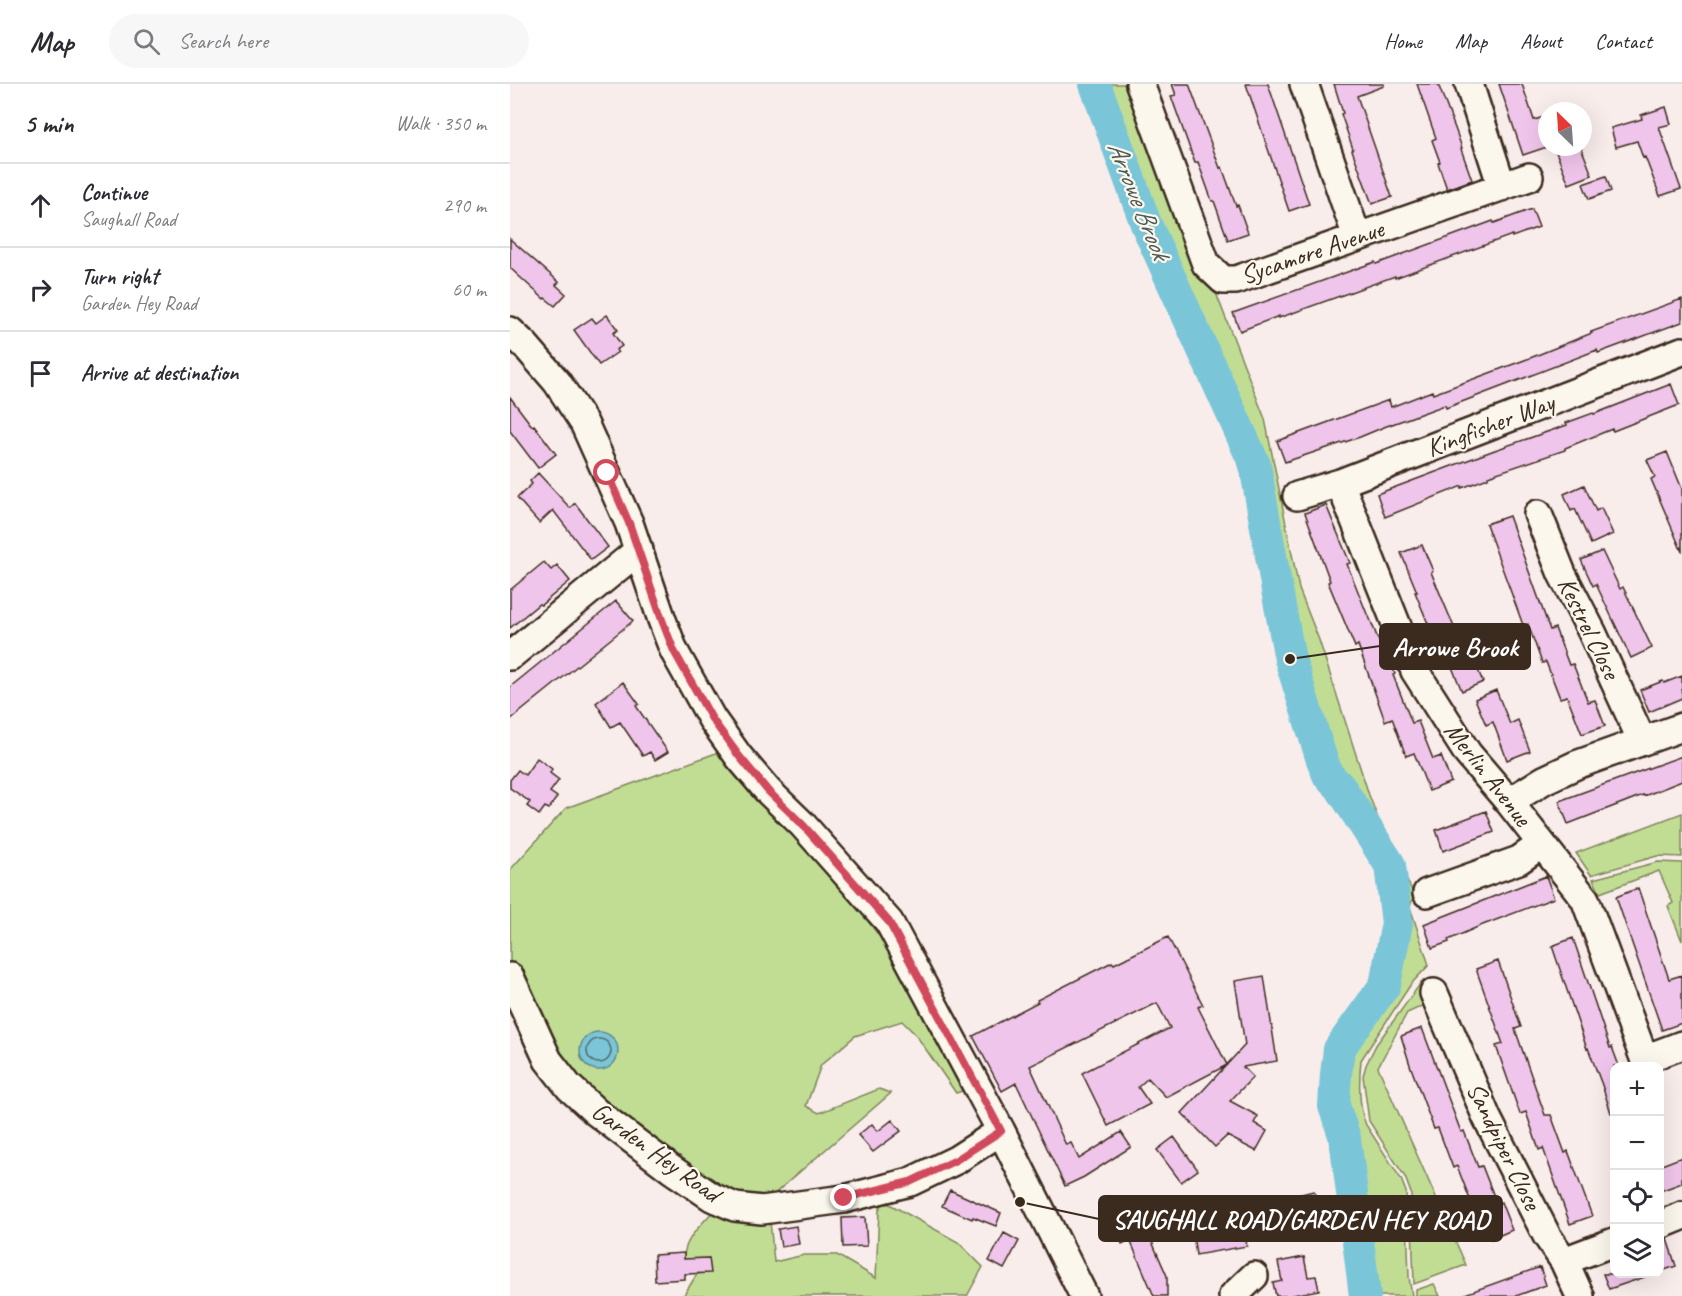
<!DOCTYPE html>
<html lang="en">
<head>
<meta charset="utf-8">
<style>
  :root { --surface:#fff; --page:#f7f7f7; --text:#2b2b33; --muted:#7c7c81; --line:#e1e1e2 }
  body { margin:0; font-family:Caveat,sans-serif; background:var(--page); color:var(--text) }
  .controls { position:absolute; right:18px; bottom:18px; display:grid; overflow:hidden; border-radius:12px; box-shadow:0 6px 24px #0002 }
  .controls button { width:54px; height:54px; display:grid; place-items:center; padding:0; border:0; border-bottom:2px solid var(--line); background:var(--surface); color:var(--text); font:30px sans-serif }
  .compass { position:absolute; left:1028px; top:18px; width:54px; height:54px; border-radius:50%; background:var(--surface); box-shadow:0 6px 24px #0002; rotate:335deg }
  .stop { position:absolute; width:18px; height:18px; margin:-14px; border:4px solid #d1495b; border-radius:50%; background:#fff }
  .stop.end { background:#d1495b; border-color:#fff; box-shadow:0 2px 6px #0008 }
  .list { margin:0; padding:0; list-style:none }
  h2 { display:flex; justify-content:space-between; align-items:center; height:78px; margin:0; padding:0 24px; font-size:26px }
  h2 small { font-size:20px; font-weight:400; color:var(--muted) }
  .list li { display:grid; grid-template-columns:39px 1fr auto; gap:18px; align-items:center; box-sizing:border-box; height:84px; padding:0 24px; border-top:2px solid var(--line) }
  .list b { display:block; font-size:22px; white-space:nowrap }
  .list p { margin:0; font-size:20px; white-space:nowrap; color:var(--muted) }
  .list em { font-size:20px; font-style:normal; color:var(--muted) }
  .icon { flex:none; width:33px; height:33px; fill:none; stroke:currentColor; stroke-width:2; stroke-linecap:round; stroke-linejoin:round }
  .map { position:relative; flex:none; width:1172px; height:1212px; overflow:hidden }
  header { display:flex; align-items:center; gap:36px; box-sizing:border-box; height:84px; padding:0 30px; background:var(--surface); border-bottom:2px solid var(--line) }
  header strong { font-size:28px }
  nav { display:flex; gap:33px; margin-inline-start:auto; font-size:21px }
  .search { width:420px; height:54px; background:var(--page); display:flex; align-items:center; gap:15px; box-sizing:border-box; padding:0 21px; border-radius:33px; color:var(--muted); font-size:22px }
  main { display:flex }
  aside { flex:1; background:var(--surface) }
  .map>svg:first-child { display:block }
  .green { fill:#c1dd94; stroke:#7e8459; stroke-width:1.5 }
  .water { fill:#7ac6d8; stroke:#61888e; stroke-width:1.5 }
  .lines { fill:none; stroke-linecap:round; stroke-linejoin:round }
  .shore { stroke:#546868; stroke-width:1.5 }
  .river { stroke:#7ac6d8; stroke-width:32 }
  .building { fill:#f0c5eb; stroke:#3b2a1e; stroke-width:1.5 }
  .minor-casing { stroke:#3b2a1e; stroke-width:32 }
  .minor { stroke:#fbf7ec; stroke-width:27 }
  .route { stroke:#d1495b; stroke-width:8 }
  .labels { text-anchor:middle; dominant-baseline:central; stroke-width:4.5; stroke-linejoin:round; paint-order:stroke }
  .street-label { font-size:26px; fill:#3b2a1e; stroke:#fbf7ec }
  .water-label { font-size:27px; font-style:italic; fill:#4e5956; stroke:#fbf7ec }
  .leader { fill:none; stroke:#3b2a1e; stroke-width:2 }
  .callout-dot { fill:#3b2a1e; stroke:#fbf7ec; stroke-width:2 }
  .callout { fill:#3b2a1e; stroke:#3b2a1e; stroke-width:2 }
  .callout-label { font-size:27px; text-anchor:middle; font-weight:bold; fill:#fff }
</style>
</head>
<body>
<header>
<strong>Map</strong>
<div class="search"><svg class="icon" aria-label="search" viewBox="0 0 24 24"><circle cx="10" cy="10" r="6"/><path d="M15 15l6 6"/></svg>Search here</div>
<nav><a>Home</a><a>Map</a><a>About</a><a>Contact</a></nav>
</header>
<main>
<aside>
<h2>5 min<small>Walk · 350 m</small></h2>
<ul class="list">
<li><svg class="icon" aria-label="ahead" viewBox="0 0 24 24"><path d="M12 20V5M6 11l6-6 6 6"/></svg><div><b>Continue</b><p>Saughall Road</p></div><em>290 m</em></li>
<li><svg class="icon" aria-label="right" viewBox="0 0 24 24"><path d="M7 20v-9h11M14 6l5 5-5 5"/></svg><div><b>Turn right</b><p>Garden Hey Road</p></div><em>60 m</em></li>
<li><svg class="icon" aria-label="arrive" viewBox="0 0 24 24"><path d="M6 21V4h12l-3 4 3 4H6"/></svg><div><b>Arrive at destination</b></div></li>
</ul>
</aside>
<div class="map">
<svg width="1172" height="1212" viewBox="0 0 1172 1212">
  <rect width="100%" height="100%" fill="#f9edec"/>
  <filter id="ink" filterUnits="userSpaceOnUse"><feTurbulence type="fractalNoise" baseFrequency=".0167" numOctaves="2"/><feDisplacementMap in="SourceGraphic" scale="12" xChannelSelector="R" yChannelSelector="G"/><feConvolveMatrix kernelMatrix="1 2 1 2 8 2 1 2 1" color-interpolation-filters="sRGB"/></filter>
  <g filter="url(#ink)">
    <!-- green -->
    <path class="green" d="M585,0H614L685,190L704,204L755,335L789,505L809,556L859,711L877,758L904,810L900,823L919,881L901,900L851,976C849,996 848,1022 856,1041L891,1095L896,1108L899,1193L902,1212H866L836,1032L831,988L840,961L868,928L887,886L892,844L880,781L830,703L818,691L780,575L767,506L745,381L636,140Z
      M209,668L242,710L329,798L378,864L452,1007L446,1009L406,951L392,937L345,952L311,981L296,1022L309,1029L369,1005L381,1009L256,1117L204,1105L58,990L35,953L0,877V786L56,724Z
      M1172,729V773L1147,772L1081,791L1066,769Z
      M1148,778L1172,779V857L1158,822L1163,819L1149,787L1090,809L1083,795Z
      M913,896L921,918L897,929L868,983L956,1181L904,1200L901,1109L895,1093L859,1037L853,992L856,981L866,961Z
      M374,1117L448,1158L473,1183L457,1212H171L174,1211L187,1190L200,1188L199,1174L174,1175C173,1156 192,1140 204,1126L243,1139L247,1133L260,1137L264,1178L294,1171H327L366,1194L369,1126Z
      M924,1200L930,1212H906V1206Z"/>
    <!-- water -->
    <path class="water" d="M70 967a19 19 0 1 1 38 0a19 19 0 1 1-38 0Z"/>
    <g class="lines">
      <!-- shore -->
      <path class="shore" d="M77 967a12 12 0 1 1 24 0a12 12 0 1 1-24 0Z"/>
      <!-- river -->
      <path class="river" d="M585,0L636,140L745,381L767,506L780,575L811,673L818,691L830,703L880,781L887,839L875,901L829,965L826,990L824,1022L835,1054L855,1212"/>
    </g>
    <!-- building -->
    <path class="building" d="M662,0H679L710,84L712,83L726,122L728,121L738,149L718,156L704,117H702L688,78L685,79L671,40L661,12L666,11Z
      M736,0H758L799,120L779,127Z
      M824,0H874V2L847,12L882,113L862,120L842,66L843,65L831,30L833,29Z
      M907,0H928L946,47L952,64L951,65L962,96L937,105L928,79L930,78L922,56L926,54Z
      M989,0H1012L1024,36L1037,32V63L1013,71Z
      M1156,23L1161,40L1149,43L1171,105L1150,112L1135,73L1133,74L1127,57L1106,63L1101,44L1132,35L1131,31Z
      M1044,63H1071L1082,91L1059,100Z
      M1096,92L1101,107L1079,115L1073,100Z
      M1022,125L1029,143L1002,153V151L885,194V192L769,234V232L730,247L723,229L865,178L866,180L983,137L984,139Z
      M0,155L49,198L46,201L56,210L45,222L35,214L34,215L0,184Z
      M1172,215V238L1088,269L1087,266L936,324L935,321L874,343L850,353L775,378L767,357L879,316L881,323L922,307L923,310L1020,274L1082,249L1081,248Z
      M97,231L108,246L103,249L112,262L106,266L108,268L89,281L64,246L82,234L86,239Z
      M1161,300L1169,321L1103,347L1102,345L1055,364V366L978,392V394L952,404V402L875,433L867,410L982,367L1057,341L1056,339L1083,329L1084,330Z
      M0,313L22,342L24,341L46,370L28,384L0,347Z
      M1157,368L1172,405V468L1141,395L1145,393L1137,376Z
      M28,389L60,424L65,419L98,463L81,476L43,426L29,439L7,414L22,400L20,397Z
      M1074,401L1086,427L1091,424L1103,450L1081,460L1065,425L1061,427L1054,410Z
      M816,421L840,479L837,480L857,530H858L872,565L875,564L885,590L883,591L902,639L908,637L923,675L931,672L941,698L919,707L904,669L896,672L882,634L875,637L848,561L845,563L818,498L820,497L795,429Z
      M999,432L1040,546L1045,544L1059,581L1063,580L1078,618L1085,616L1095,642L1072,650L1057,612L1050,614L1036,578L1032,579L1018,540L1013,541L976,440Z
      M912,461L923,487L921,488L957,574L962,572L973,598L952,607L936,569L931,571L905,508H907L891,469Z
      M1092,467L1110,505L1113,503L1142,564L1121,574L1086,500L1083,502L1071,476Z
      M34,478L41,486L47,481L60,497L31,521L29,520L0,544V506Z
      M106,517L123,537L0,636V603Z
      M1172,592V614L1139,628L1130,606L1153,597L1154,599Z
      M113,598L129,620L126,622L158,668L145,676L140,668L133,672L110,638L101,643L86,619Z
      M986,606L1000,640L1008,636L1020,667L997,676L983,638L976,641L965,615Z
      M1172,672V697L1134,712L1133,711L1058,740L1049,717Z
      M27,674L42,685L40,689L49,696L40,708L47,713L39,725L35,723L29,731L17,722L20,718L0,704V696L8,686L15,691Z
      M976,727L984,748L933,767L926,746Z
      M1036,792L1044,814L970,842L938,856L939,858L922,864L914,840Z
      M1128,804L1159,895L1172,891V939L1152,946L1106,813Z
      M658,853L693,921L688,923L717,981L656,1013L638,994L628,1003L640,1020L598,1042L572,989L660,944L647,919L520,982L556,1061L561,1059L569,1075L611,1048L621,1063L574,1093L555,1102L506,999L492,1007L463,952L528,918L527,916L602,878L604,880Z
      M1063,854L1093,943L1100,964L1102,963L1109,982H1104V1029H1101L1092,1001L1078,964L1077,965L1042,862Z
      M988,877L1011,943L1005,945L1035,1031H1041L1055,1069L1058,1067L1082,1132L1060,1140L1033,1064L1029,1066L1016,1028L1010,1030L986,962L993,960L966,885Z
      M754,892L767,977L733,983L743,993L720,1017L748,1032L744,1039L757,1047L746,1067L717,1052L705,1063L672,1029L735,961L725,897Z
      M912,944L951,1048L954,1047L968,1083L972,1082L987,1120L991,1118L1002,1146L981,1155L965,1117L961,1118L947,1082L943,1084L928,1044L924,1045L900,981L891,952Z
      M382,1036L391,1047L363,1068L348,1051L362,1040L368,1047Z
      M664,1053L688,1086L671,1098L647,1066Z
      M1172,1073V1099L1153,1106L1149,1097V1082Z
      M440,1106L491,1129L486,1142L463,1133L462,1135L432,1122Z
      M804,1107L814,1149L794,1154L788,1128L753,1134L754,1144L741,1146L736,1117L770,1112L771,1115Z
      M355,1133L357,1162L333,1163L332,1134Z
      M638,1138L644,1151L640,1153L657,1192V1212H644L620,1156L612,1160L607,1146L622,1140L624,1144Z
      M733,1141L737,1162L686,1171L683,1151Z
      M286,1142L289,1160L271,1163L268,1145Z
      M494,1149L509,1157L494,1185L479,1177Z
      M1157,1155L1166,1182L1149,1188V1156Z
      M174,1169V1175L199,1174L201,1189L175,1190V1195L145,1197L144,1171Z
      M794,1173L798,1193L806,1192L809,1206L778,1212H766L763,1199L772,1197L768,1178Z
      M1030,1183L1036,1201L1006,1212H955V1210Z
      M1093,1190H1138V1192L1099,1205Z"/>
    <g class="lines">
      <!-- minor casing -->
      <g class="minor-casing">
        <path id="minor" d="M630,0L696,180L713,196H726L1019,93
          M794,0L847,153
          M959,0L992,103
          M0,247L15,261L47,298L74,339L119,439L152,536L164,567L202,635L229,673L258,707L292,740L379,838L491,1047L574,1212
          M830,399L905,587L958,670L999,718L1075,815L1137,982
          M787,412L830,399L1172,267
          M1028,430L1052,490L1082,548L1132,657
          M0,572L129,466
          M999,718L1034,696L1066,681L1172,643
          M917,809L1009,776L1032,760
          M0,893L38,976L59,1003L86,1028L161,1085L202,1113L225,1123L252,1126L334,1115L400,1098L446,1076L491,1047
          M924,909L977,1034L1037,1152L1054,1177L1070,1212
          M1135,975L1172,961
          M1150,1141L1172,1132
          M1054,1177L1104,1158
          M723,1212L744,1192"/>
      </g>
      <!-- minor -->
      <use href="#minor" class="minor"/>
    </g>
  </g>
  <g class="lines" filter="url(#ink)">
    <!-- route -->
    <path class="route" d="M97,389L119,439L152,536L164,567L202,635L229,672L258,707L292,740L379,838L491,1047L446,1076L400,1098L334,1114"/>
  </g>
  <g class="labels">
    <!-- street labels -->
    <g class="street-label">
      <text transform="translate(802 168) rotate(-19)">Sycamore Avenue</text>
      <text transform="translate(980 341) rotate(-21)">Kingfisher Way</text>
      <text transform="translate(1079 544) rotate(64)">Kestrel Close</text>
      <text transform="translate(978 690) rotate(52)">Merlin Avenue</text>
      <text transform="translate(994 1062) rotate(64)">Sandpiper Close</text>
      <text transform="translate(146 1068) rotate(36)">Garden Hey Road</text>
    </g>
    <!-- water labels -->
    <g class="water-label">
      <text transform="translate(629 116) rotate(68)">Arrowe Brook</text>
    </g>
  </g>
  <!-- callouts -->
  <path class="leader" d="M780 575L870 562M510 1118L589 1135"/>
  <g class="callout-dot">
    <circle cx="780" cy="575" r="6"/>
    <circle cx="510" cy="1118" r="6"/>
  </g>
  <g class="callout">
    <rect x="870" y="540" width="150" height="45" rx="6"/>
    <rect x="589" y="1112" width="403" height="45" rx="6"/>
  </g>
  <g class="callout-label">
    <text x="945" y="572">Arrowe Brook</text>
    <text x="791" y="1144">SAUGHALL ROAD/GARDEN HEY ROAD</text>
  </g>
</svg>
<div class="controls">
<button>+</button>
<button>−</button>
<button><svg class="icon" aria-label="locate" viewBox="0 0 24 24"><circle cx="12" cy="12" r="6"/><path d="M12 2v4M12 18v4M2 12h4M18 12h4"/></svg></button>
<button><svg class="icon" aria-label="layers" viewBox="0 0 24 24"><path d="M12 4l9 5-9 5-9-5zM3 14l9 5 9-5"/></svg></button>
</div>
<svg class="compass" viewBox="-18 -18 36 36"><path d="M0-13l5 13h-10z" fill="#e53935"/><path d="M0 13l5-13h-10z" fill="#7c7c81"/></svg>
<div class="stop" style="left:97px;top:389px"></div>
<div class="stop end" style="left:334px;top:1114px"></div>
</div>
</main>
</body>
</html>
